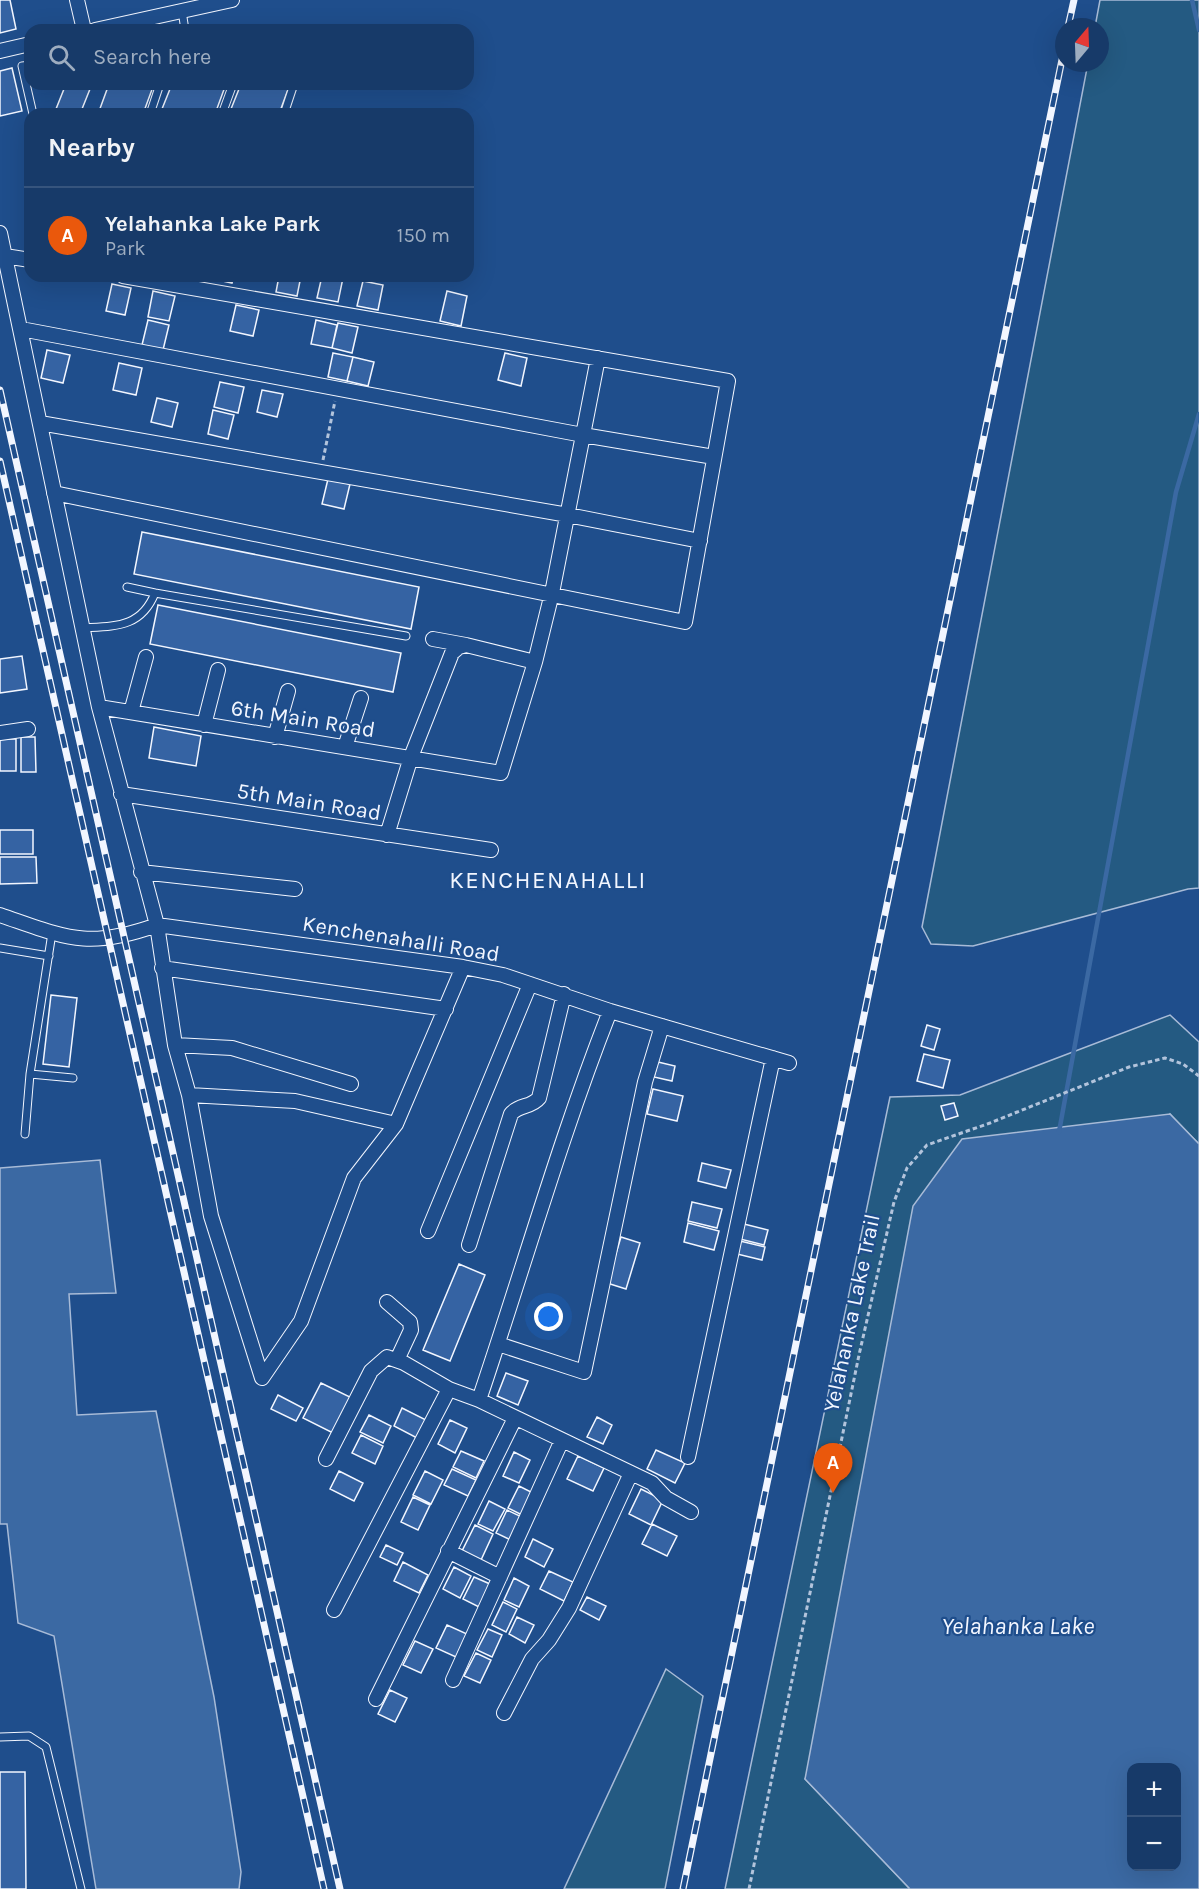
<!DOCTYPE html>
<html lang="en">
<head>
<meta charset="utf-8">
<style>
  :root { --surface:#173a69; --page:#20416f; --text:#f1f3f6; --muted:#9eadc0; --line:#36547d; --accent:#ea580c }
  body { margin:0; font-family:Karla,sans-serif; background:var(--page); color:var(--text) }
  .controls { position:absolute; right:18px; bottom:18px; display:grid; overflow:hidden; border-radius:12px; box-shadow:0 6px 24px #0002 }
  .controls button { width:54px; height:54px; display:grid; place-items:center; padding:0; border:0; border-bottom:2px solid var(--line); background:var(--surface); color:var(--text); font:30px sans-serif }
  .compass { position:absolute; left:1055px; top:18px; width:54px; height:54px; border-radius:50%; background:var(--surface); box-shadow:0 6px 24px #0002; rotate:19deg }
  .you { position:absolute; left:549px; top:1317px; width:21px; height:21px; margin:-15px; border:4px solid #fff; border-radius:50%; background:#1a73e8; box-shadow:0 0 0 9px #1a73e833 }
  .badge { display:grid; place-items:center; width:39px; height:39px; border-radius:50%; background:var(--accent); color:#fff; font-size:20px; font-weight:700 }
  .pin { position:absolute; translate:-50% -50px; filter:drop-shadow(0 2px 3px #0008) }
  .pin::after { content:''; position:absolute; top:32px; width:21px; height:18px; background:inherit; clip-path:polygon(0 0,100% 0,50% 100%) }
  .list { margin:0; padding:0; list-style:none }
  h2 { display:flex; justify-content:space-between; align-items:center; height:78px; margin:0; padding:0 24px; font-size:26px }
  h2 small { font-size:20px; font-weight:400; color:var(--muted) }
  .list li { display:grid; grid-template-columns:39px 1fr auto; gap:18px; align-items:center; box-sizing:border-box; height:96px; padding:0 24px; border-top:2px solid var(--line) }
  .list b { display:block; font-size:22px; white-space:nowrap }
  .list p { margin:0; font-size:20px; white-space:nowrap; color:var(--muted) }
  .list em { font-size:20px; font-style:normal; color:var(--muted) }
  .icon { flex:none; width:33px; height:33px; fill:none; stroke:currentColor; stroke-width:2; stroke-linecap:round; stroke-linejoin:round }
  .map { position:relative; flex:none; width:1199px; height:1889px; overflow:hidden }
  .search { position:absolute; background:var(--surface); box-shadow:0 6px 24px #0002; left:24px; top:24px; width:450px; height:66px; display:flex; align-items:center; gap:15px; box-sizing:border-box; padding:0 21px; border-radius:18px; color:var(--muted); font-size:22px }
  .panel { position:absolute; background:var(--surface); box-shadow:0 6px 24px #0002; left:24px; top:108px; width:450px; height:174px; border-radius:18px }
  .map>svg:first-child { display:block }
  .green { fill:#245a82; stroke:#a8bbd7; stroke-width:1.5 }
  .water { fill:#3b69a3; stroke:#a8bbd7; stroke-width:1.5; fill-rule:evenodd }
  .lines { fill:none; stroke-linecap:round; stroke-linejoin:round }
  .stream { stroke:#3b69a3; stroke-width:4.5 }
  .building { fill:#3563a3; stroke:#f2f6ff; stroke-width:1.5 }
  .lane-casing { stroke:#f2f6ff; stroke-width:9 }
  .street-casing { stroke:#f2f6ff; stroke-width:16 }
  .path { stroke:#b3c4dc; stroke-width:3; stroke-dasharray:4.5 3; stroke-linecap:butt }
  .lane { stroke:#1f4e8c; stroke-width:7 }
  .street { stroke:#1f4e8c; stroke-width:14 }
  .rail-casing { stroke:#f2f6ff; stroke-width:7 }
  .rail { stroke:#1f4e8c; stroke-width:4.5; stroke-dasharray:14; stroke-linecap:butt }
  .labels { text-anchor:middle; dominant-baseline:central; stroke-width:4.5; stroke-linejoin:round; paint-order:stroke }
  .street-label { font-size:22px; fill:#f2f6ff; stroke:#1f4e8c }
  .neighbourhood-label { font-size:24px; letter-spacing:1.5px; fill:#f2f6ff; stroke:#1f4e8c }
  .water-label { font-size:24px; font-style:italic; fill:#f2f6ff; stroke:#1f4e8c }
</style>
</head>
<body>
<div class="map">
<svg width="1199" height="1889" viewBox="0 0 1199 1889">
  <rect width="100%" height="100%" fill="#1f4e8c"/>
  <!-- green -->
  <path class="green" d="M1100,0H1199V888L1188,889L973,946L931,944L922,927L1088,63H1100V27H1095Z
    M1170,1015L1199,1042V1144L1170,1114L805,1779L910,1889H725L890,1097L960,1095Z
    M666,1669L703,1696L665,1889H564Z"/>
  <!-- water -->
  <path class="water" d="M1170,1114L1199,1144V1889H910L805,1779L913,1206L962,1139ZM1132,1768H1176V1866H1132Z
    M100,1160L116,1293L69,1294L77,1415L156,1411L214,1697L241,1872L239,1889H96L54,1636L18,1623L7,1524H0V1168Z"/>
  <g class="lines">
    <!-- stream -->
    <path class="stream" d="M1192,0L1199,30
      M1059,1132L1176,492L1199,414"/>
  </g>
  <!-- building -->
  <path class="building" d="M0,0H10L16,29L0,33Z
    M12,68L22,111L0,116V71Z
    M66,84H92L80,114H54Z
    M109,84H154L143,114H98Z
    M172,84H226L215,114H160Z
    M241,84H290L279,114H229Z
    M213,276H234L232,283L213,279Z
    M279,276H301L297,296L276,292Z
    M322,276L343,278L338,302L317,298Z
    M363,281L383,285L378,310L357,306Z
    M112,284L131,288L125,315L106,311Z
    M153,291L175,296L169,321L148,317Z
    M447,291L467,296L461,326L440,321Z
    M236,305L259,310L253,336L230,331Z
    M148,320L169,325L163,350L142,345Z
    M316,320L337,325L332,348L311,344Z
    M338,323L358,327L352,353L332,348Z
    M47,350L70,355L63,383L41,378Z
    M333,353L353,357L347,381L328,377Z
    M505,353L527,358L521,386L498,380Z
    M353,357L374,362L368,386L347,381Z
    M119,363L142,368L136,395L113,390Z
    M220,382L244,387L238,413L214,407Z
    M262,390L283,394L277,417L257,412Z
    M157,398L178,403L172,427L151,422Z
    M213,410L234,415L228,439L208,434Z
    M328,479L350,484L344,509L322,504Z
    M142,532L419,587L411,629L134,574Z
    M158,605L401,653L393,692L150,644Z
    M22,656L27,689L0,693V659Z
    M154,727L201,736L196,766L149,758Z
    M21,737H35L36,772H21Z
    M0,739H16V771H0Z
    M0,830H33V854H0Z
    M0,857H36L37,883L0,884Z
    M51,995L77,998L69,1067L43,1064Z
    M927,1025L940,1029L934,1050L921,1046Z
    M924,1054L950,1060L943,1088L917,1081Z
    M658,1062L675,1066L672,1081L654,1077Z
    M653,1089L683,1096L677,1121L647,1114Z
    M954,1103L958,1116L945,1120L941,1106Z
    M702,1163L731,1170L726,1188L698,1181Z
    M692,1202L722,1209L717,1228L688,1221Z
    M688,1223L719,1231L714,1250L684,1242Z
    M744,1224L768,1230L764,1245L740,1239Z
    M621,1237L640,1243L626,1289L607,1283Z
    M740,1241L765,1247L762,1260L737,1254Z
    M459,1264L485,1275L450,1361L423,1350Z
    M506,1373L528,1381L518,1405L497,1396Z
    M321,1383L352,1398L335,1434L303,1418Z
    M278,1395L303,1408L296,1421L271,1409Z
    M402,1408L426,1420L417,1438L394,1426Z
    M369,1415L391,1426L383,1443L360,1432Z
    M597,1417L612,1425L603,1444L587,1437Z
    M450,1420L467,1428L455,1453L438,1444Z
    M361,1435L383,1446L375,1464L352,1453Z
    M656,1450L685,1463L675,1483L647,1469Z
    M461,1451L484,1461L476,1478L453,1467Z
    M514,1452L530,1460L519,1483L503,1476Z
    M578,1456L604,1468L593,1491L567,1479Z
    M452,1469L476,1480L468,1496L444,1485Z
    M339,1471L363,1483L354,1501L330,1489Z
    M425,1471L443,1480L431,1504L413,1495Z
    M519,1486L535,1494L524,1516L508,1508Z
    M641,1489L663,1500L651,1525L629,1514Z
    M413,1497L430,1505L418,1530L401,1522Z
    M489,1501L505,1509L493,1531L478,1524Z
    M507,1510L524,1518L513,1541L496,1533Z
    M652,1524L677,1536L667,1556L642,1544Z
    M475,1525L493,1534L481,1560L462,1551Z
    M533,1539L553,1549L544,1567L525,1557Z
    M386,1545L403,1553L397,1565L380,1557Z
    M403,1562L428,1575L419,1593L394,1581Z
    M454,1567L471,1576L460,1598L443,1589Z
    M549,1571L573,1582L564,1601L540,1589Z
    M474,1577L490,1584L479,1607L463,1599Z
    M514,1578L529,1586L519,1607L504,1600Z
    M587,1597L606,1606L599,1620L580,1610Z
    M503,1602L517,1609L506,1632L492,1625Z
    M517,1617L534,1625L525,1643L509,1634Z
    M447,1625L467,1634L456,1657L436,1648Z
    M488,1629L502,1635L492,1657L477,1650Z
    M415,1641L433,1649L421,1673L403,1665Z
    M476,1653L491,1660L480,1683L464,1676Z
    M390,1690L407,1698L395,1722L378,1714Z
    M0,1772H25L26,1889H0Z"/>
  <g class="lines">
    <!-- lane casing -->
    <g class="lane-casing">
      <path id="lane" d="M182,11L185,30
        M30,65L22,66L33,114
        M150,114L160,84
        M222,114L233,84
        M284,114L294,84
        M127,587L155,593
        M82,628C115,626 141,628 155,593L406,636
        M0,948L49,956
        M30,1074L73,1078
        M25,1134L30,1074L52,933
        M0,1737L29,1736L46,1747L81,1889"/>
    </g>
    <!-- street casing -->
    <g class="street-casing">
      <path id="street" d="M77,0L84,30
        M95,30L232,0
        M0,51L30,44
        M0,233L99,707L157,925L175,1045L189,1095L211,1216L262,1378L301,1321L354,1178L396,1124L463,967
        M5,256L30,260
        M21,329L583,435L598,358
        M40,423L568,515L700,541
        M54,493L685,622L728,381L123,276
        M433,639L466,645
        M99,707L501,773L535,662L552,593L583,435L714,457
        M131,712L146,657
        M204,725L218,670
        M0,733L28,729
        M275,737L288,691
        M345,747L361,698
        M121,794L491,850
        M387,835L411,757L452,653L459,647L466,645L535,662
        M141,872L295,889
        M0,915C67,938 87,950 157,925L463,967L503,975L610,1011L789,1063
        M162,968L446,1009
        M610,1011C560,1138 523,1270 479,1400L652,1483L666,1498L691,1512
        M175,1045L232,1048L351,1084
        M189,1095L295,1101L396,1124
        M428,1231L530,984
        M469,1245L511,1114C519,1104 531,1108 539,1098L564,994
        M387,1302L410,1322L411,1330L397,1360
        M498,1344L584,1372L645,1082L662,1026
        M688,1457L773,1058
        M326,1459L371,1371L387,1357L404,1363L449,1389
        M448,1551L500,1577
        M334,1610L449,1389L479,1400
        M453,1680L562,1440
        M376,1699L515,1418
        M504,1713L532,1659L549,1640L569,1608L631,1473"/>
    </g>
    <!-- path -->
    <path class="path" d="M323,460L335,401
      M749,1889L859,1355L894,1202L907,1168L927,1145L990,1123L1129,1067L1165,1058L1183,1064L1199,1076"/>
    <!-- lane -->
    <use href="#lane" class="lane"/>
    <!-- street -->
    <use href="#street" class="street"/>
    <!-- rail casing -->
    <g class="rail-casing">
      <path id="rail" d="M1068,27L1074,0
        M0,390L340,1889
        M0,461L324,1889
        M683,1889L1064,50"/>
    </g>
    <!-- rail -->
    <use href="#rail" class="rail"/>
  </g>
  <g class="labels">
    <!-- street labels -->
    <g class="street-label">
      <text transform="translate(303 719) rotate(9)">6th Main Road</text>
      <text transform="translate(309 802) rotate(9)">5th Main Road</text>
      <text transform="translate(401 939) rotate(9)">Kenchenahalli Road</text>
      <text transform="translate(852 1313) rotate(-78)">Yelahanka Lake Trail</text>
    </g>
    <!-- neighbourhood labels -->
    <g class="neighbourhood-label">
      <text x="548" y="880">KENCHENAHALLI</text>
    </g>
    <!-- water labels -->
    <g class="water-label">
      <text x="1018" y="1626">Yelahanka Lake</text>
    </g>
  </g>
</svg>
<div class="controls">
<button>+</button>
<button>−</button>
</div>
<svg class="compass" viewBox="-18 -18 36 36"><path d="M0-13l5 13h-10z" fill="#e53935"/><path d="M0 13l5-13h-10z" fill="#9eadc0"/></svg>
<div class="you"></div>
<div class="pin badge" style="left:833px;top:1493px">A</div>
<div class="search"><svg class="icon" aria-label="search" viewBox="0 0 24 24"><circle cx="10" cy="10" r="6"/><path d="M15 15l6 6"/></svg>Search here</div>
<section class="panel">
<h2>Nearby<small></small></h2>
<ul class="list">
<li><span class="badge">A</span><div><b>Yelahanka Lake Park</b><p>Park</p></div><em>150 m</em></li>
</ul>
</section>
</div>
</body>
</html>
